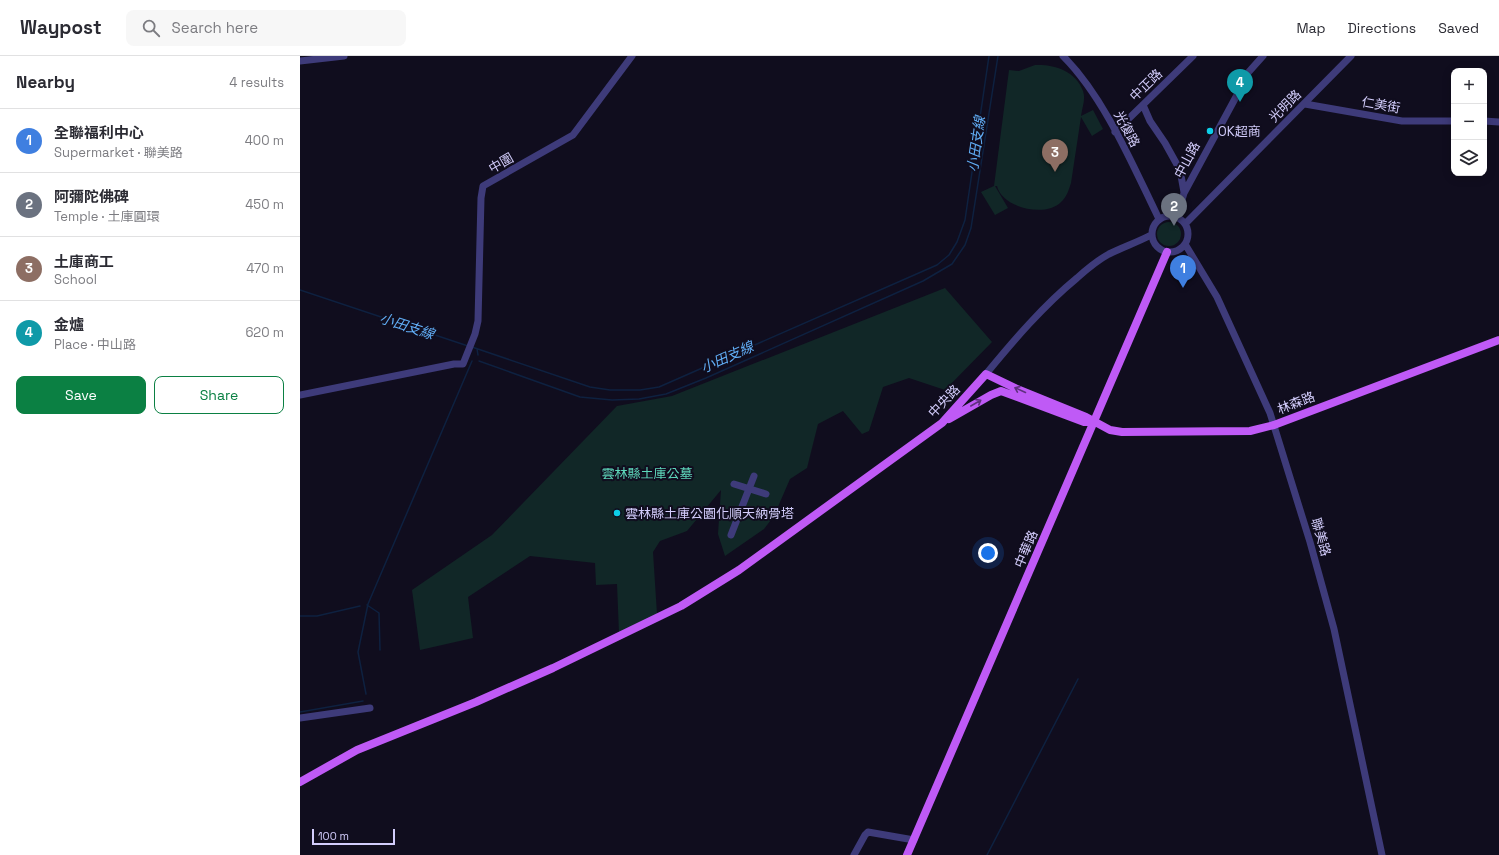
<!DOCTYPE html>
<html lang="en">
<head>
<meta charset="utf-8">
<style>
  :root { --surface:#fff; --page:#f7f7f7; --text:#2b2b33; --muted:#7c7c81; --line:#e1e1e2; --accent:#0b8043 }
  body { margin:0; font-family:"Space Grotesk","Noto Sans TC",sans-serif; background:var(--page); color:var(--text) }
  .controls { position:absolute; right:12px; top:12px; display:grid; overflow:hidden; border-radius:8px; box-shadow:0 2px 10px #0003 }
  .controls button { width:36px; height:36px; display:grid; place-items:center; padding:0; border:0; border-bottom:1px solid var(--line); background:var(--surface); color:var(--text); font:20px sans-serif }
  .scale { position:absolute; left:12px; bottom:10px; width:83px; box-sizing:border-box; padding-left:4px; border:2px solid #d3cdfc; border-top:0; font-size:11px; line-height:14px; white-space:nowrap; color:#d3cdfc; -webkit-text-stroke:3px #100d1e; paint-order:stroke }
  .you { position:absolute; left:688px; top:497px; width:14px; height:14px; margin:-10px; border:3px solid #fff; border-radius:50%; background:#1a73e8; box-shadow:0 0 0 6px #1a73e833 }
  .badge { display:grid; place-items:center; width:26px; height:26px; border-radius:50%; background:var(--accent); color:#fff; font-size:13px; font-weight:700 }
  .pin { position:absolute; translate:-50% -33px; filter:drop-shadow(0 1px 2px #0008) }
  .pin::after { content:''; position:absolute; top:21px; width:14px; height:12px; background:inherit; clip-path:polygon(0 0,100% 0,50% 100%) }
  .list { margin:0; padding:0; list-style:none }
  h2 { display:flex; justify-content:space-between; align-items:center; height:52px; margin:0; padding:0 16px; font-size:17px }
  h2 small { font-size:13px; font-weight:400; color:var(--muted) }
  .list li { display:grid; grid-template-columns:26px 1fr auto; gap:12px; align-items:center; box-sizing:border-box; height:64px; padding:0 16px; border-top:1px solid var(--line) }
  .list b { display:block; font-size:15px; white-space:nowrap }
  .list p { margin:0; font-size:13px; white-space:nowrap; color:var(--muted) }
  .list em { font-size:13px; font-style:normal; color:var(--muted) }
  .actions { display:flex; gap:8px; padding:12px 16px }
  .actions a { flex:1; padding:9px 0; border:1px solid var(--accent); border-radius:8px; text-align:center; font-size:14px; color:var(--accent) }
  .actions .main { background:var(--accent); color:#fff }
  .icon { flex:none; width:22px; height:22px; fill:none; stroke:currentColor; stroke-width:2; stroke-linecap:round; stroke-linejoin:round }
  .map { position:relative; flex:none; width:1199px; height:799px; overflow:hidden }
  header { display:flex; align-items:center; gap:24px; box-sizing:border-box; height:56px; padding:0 20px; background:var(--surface); border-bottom:1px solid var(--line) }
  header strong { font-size:19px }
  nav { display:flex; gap:22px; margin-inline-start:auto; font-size:14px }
  .search { width:280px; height:36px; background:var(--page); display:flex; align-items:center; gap:10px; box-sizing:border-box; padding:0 14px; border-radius:8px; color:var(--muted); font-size:15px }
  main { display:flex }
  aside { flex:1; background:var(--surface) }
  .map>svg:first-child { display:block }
  .green { fill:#112727 }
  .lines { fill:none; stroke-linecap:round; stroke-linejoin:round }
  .stream { stroke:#0e2140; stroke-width:1.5 }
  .minor { stroke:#3e3b7a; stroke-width:7 }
  .major { stroke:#bf5af6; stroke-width:8 }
  .oneway { stroke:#5f307f }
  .poi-dot { fill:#0dcee8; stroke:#100d1e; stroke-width:1.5 }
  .labels { text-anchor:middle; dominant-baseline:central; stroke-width:4; stroke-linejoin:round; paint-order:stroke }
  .street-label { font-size:13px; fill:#d3cdfc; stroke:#100d1e }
  .poi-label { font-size:13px; fill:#d3cdfc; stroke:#100d1e; text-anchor:start }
  .park-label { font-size:13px; fill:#5ed7bb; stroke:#100d1e }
  .water-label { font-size:14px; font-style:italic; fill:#61aef6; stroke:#100d1e }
</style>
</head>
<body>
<header>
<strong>Waypost</strong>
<div class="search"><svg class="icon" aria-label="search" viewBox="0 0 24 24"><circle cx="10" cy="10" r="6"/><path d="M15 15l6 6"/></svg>Search here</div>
<nav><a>Map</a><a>Directions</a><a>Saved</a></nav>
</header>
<main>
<aside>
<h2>Nearby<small>4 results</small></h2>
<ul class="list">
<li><span class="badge" style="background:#3f7fe0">1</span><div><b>全聯福利中心</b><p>Supermarket · 聯美路</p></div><em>400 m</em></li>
<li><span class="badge" style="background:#6b7280">2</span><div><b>阿彌陀佛碑</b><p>Temple · 土庫圓環</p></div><em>450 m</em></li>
<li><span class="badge" style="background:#8d6e63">3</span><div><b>土庫商工</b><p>School</p></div><em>470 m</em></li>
<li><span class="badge" style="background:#0f9aa8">4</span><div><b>金爐</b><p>Place · 中山路</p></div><em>620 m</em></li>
</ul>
<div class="actions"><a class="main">Save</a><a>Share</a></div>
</aside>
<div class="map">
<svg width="1199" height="799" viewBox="0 0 1199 799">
  <rect width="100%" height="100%" fill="#100d1e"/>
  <!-- green -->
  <path class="green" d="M735,9C754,8 776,15 783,35C786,43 782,52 781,60L793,54L803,73L792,80L781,61L771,127C769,133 767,141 761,146C746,162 702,152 697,130H695L708,152L695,159L681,136L694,130L709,14L719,15Z
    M857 178a12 12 0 1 1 24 0a12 12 0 1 1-24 0Z
    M645,232L692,286L645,334L609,322L583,331L569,375L562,378L543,355L518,368L507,412L490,423L474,460L464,473L425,500L418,478L421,434L387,475L360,485L353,496L357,558L319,577L317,528L296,529L295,507L230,500L168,541L173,582L120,594L112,534L192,479L317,350L372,340Z"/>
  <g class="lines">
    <!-- stream -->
    <path class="stream" d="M0,234L168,290
      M172,291L290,331L310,334H340L359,331L637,209L649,199L657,186L665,164L689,0
      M177,293L178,299
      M179,305L280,341L312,344L339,343L366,338L406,322L623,225L652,208L665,189L671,172L698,0
      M67,549L79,557L80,594
      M0,560H17L60,550
      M66,638L58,596L68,548L172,305
      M0,656L63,645
      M687,799L778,623"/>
    <!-- minor -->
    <path class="minor" d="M763,0C805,42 833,110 859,163
      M0,5L44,0
      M1005,48L1102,65H1154
      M843,49L850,65L865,87L880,114L884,136
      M1184,65L1199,66
      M815,76L893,0
      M852 178a18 18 0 1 1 36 0a18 18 0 1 1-36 0Z
      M877,161L884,137L937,39L946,19L963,0
      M885,168L1051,0
      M885,188L917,241L970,357L1010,486L1034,573L1082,799
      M686,318C714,284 743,250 777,222C787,213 798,204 809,198C823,191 838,186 851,179
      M0,339L154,308H163L175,278L178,265L181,142L183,130L273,79L332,0
      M434,428L466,438
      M431,479L454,420
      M0,662L70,652
      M554,799L565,779L568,776L614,784"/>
    <!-- major -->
    <path class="major" d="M649,363L691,339L701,335L784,366H793
      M0,726L57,694L176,646L253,612L381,550L439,514L642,367L686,318L717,333L786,361L810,374L822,376L950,375L974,369L1199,284
      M607,799L867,196"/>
  </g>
  <!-- one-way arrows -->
  <defs><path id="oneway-shaft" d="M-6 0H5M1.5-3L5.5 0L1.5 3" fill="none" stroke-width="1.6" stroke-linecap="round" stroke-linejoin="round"/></defs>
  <g class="oneway">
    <use href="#oneway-shaft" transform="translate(720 334) rotate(-156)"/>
    <use href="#oneway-shaft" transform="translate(676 347) rotate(-30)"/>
  </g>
  <!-- markers -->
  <g class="poi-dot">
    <circle cx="910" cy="75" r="4"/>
    <circle cx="317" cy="457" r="4"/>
  </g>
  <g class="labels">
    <!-- street labels -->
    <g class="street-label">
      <text transform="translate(846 29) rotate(-44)">中正路</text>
      <text transform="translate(1081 49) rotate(10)">仁美街</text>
      <text transform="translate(985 50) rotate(-45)">光明路</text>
      <text transform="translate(827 73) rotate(62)">光復路</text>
      <text transform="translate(887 104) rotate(-62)">中山路</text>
      <text transform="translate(201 107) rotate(-30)">中圍</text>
      <text transform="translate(644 345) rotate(-46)">中央路</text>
      <text transform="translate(996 347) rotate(-21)">林森路</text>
      <text transform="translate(1021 481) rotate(74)">聯美路</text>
      <text transform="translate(726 493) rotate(-67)">中華路</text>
    </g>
    <!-- poi labels -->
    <g class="poi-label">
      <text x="918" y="75">OK超商</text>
      <text x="325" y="457">雲林縣土庫公園化順天納骨塔</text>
    </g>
    <!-- park labels -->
    <g class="park-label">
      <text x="347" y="417">雲林縣土庫公墓</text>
    </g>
    <!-- water labels -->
    <g class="water-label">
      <text transform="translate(676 88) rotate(-82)">小田支線</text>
      <text transform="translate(107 270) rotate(18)">小田支線</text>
      <text transform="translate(427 301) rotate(-24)">小田支線</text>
    </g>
  </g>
</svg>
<div class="controls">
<button>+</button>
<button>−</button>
<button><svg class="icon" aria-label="layers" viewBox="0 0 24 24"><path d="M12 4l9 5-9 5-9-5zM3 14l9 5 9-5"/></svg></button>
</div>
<div class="scale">100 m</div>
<div class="you"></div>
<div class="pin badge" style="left:883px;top:232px;background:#3f7fe0">1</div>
<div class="pin badge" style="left:874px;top:170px;background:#6b7280">2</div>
<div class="pin badge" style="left:755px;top:116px;background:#8d6e63">3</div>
<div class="pin badge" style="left:940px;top:46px;background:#0f9aa8">4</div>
</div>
</main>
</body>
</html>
